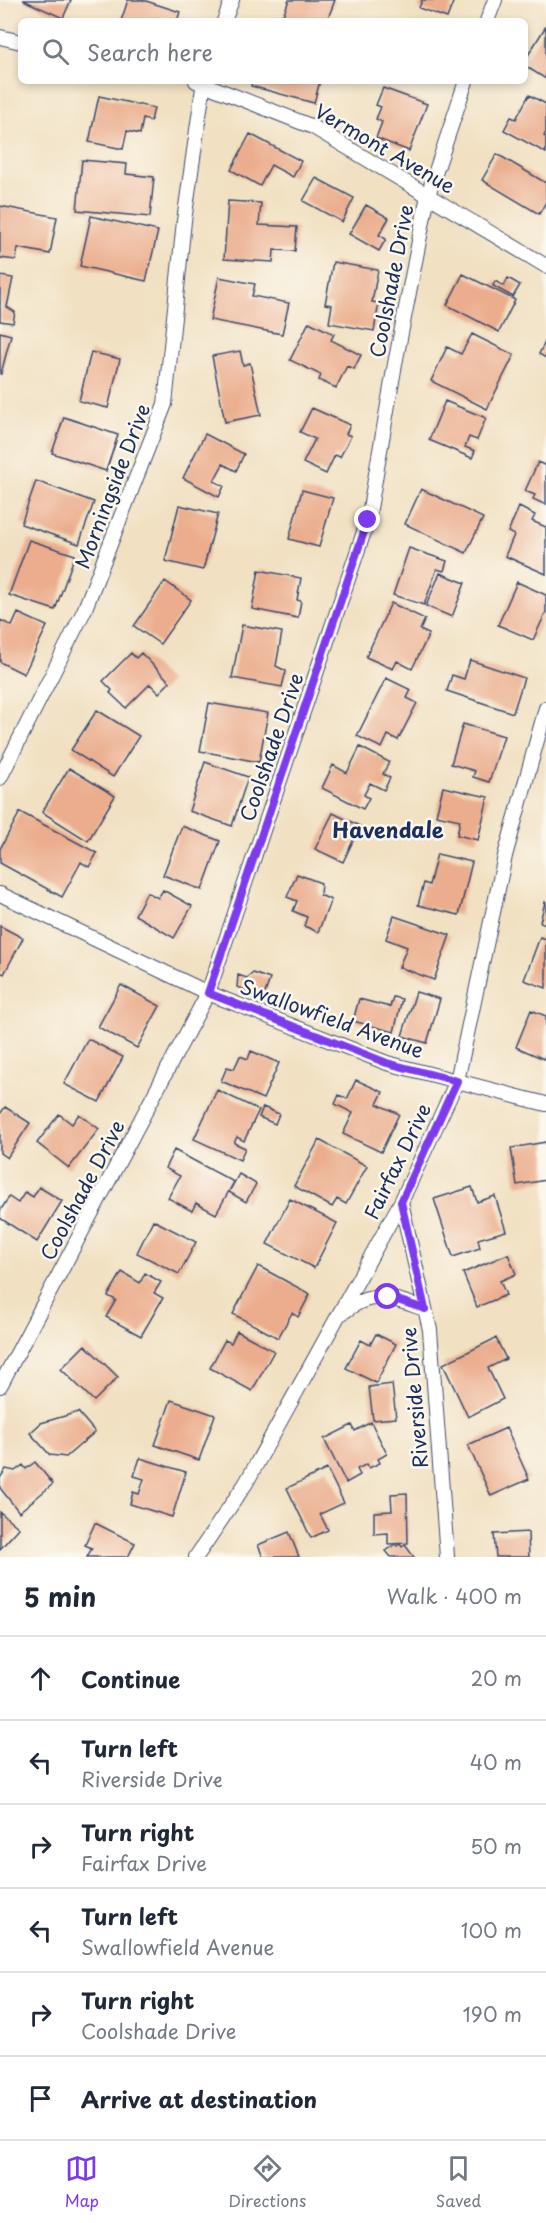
<!DOCTYPE html>
<html lang="en">
<head>
<meta charset="utf-8">
<style>
  :root { --surface:#fff; --page:#f6f6f7; --text:#1f2937; --muted:#747a83; --line:#e0e1e3; --accent:#7c3aed }
  body { margin:0; font-family:"Playpen Sans",sans-serif; background:var(--page); color:var(--text) }
  .stop { position:absolute; width:18px; height:18px; margin:-14px; border:4px solid #7c3aed; border-radius:50%; background:#fff }
  .stop.end { background:#7c3aed; border-color:#fff; box-shadow:0 2px 6px #0008 }
  .list { margin:0; padding:0; list-style:none }
  h2 { display:flex; justify-content:space-between; align-items:center; height:78px; margin:0; padding:0 24px; font-size:26px }
  h2 small { font-size:20px; font-weight:400; color:var(--muted) }
  .list li { display:grid; grid-template-columns:39px 1fr auto; gap:18px; align-items:center; box-sizing:border-box; height:84px; padding:0 24px; border-top:2px solid var(--line) }
  .list b { display:block; font-size:22px; white-space:nowrap }
  .list p { margin:0; font-size:20px; white-space:nowrap; color:var(--muted) }
  .list em { font-size:20px; font-style:normal; color:var(--muted) }
  .icon { flex:none; width:33px; height:33px; fill:none; stroke:currentColor; stroke-width:2; stroke-linecap:round; stroke-linejoin:round }
  .map { position:relative; flex:none; width:546px; height:1557px; overflow:hidden }
  .search { position:absolute; background:var(--surface); box-shadow:0 3px 9px #0003; left:18px; right:18px; top:18px; height:66px; display:flex; align-items:center; gap:15px; box-sizing:border-box; padding:0 21px; border-radius:9px; color:var(--muted); font-size:22px }
  .sheet { height:582px; background:var(--surface) }
  nav { display:flex; justify-content:space-around; align-items:center; box-sizing:border-box; height:84px; border-top:2px solid var(--line); background:var(--surface); font-size:16px; color:var(--muted) }
  nav a { display:grid; justify-items:center; gap:3px }
  nav .on { color:var(--accent) }
  .map>svg:first-child { display:block }
  .building { fill:#ebad8d }
  .lines { fill:none; stroke-linecap:round; stroke-linejoin:round }
  .minor-casing { stroke:#3b4a6d; stroke-width:16 }
  .minor { stroke:#fff; stroke-width:14 }
  .route { stroke:#7c3aed; stroke-width:8 }
  .labels { text-anchor:middle; dominant-baseline:central; stroke-width:5; stroke-linejoin:round; paint-order:stroke }
  .street-label { font-size:20px; fill:#1b2f5e; stroke:#fbf7ec }
  .neighbourhood-label { font-size:21px; font-weight:bold; fill:#1b2f5e; stroke:#fbf7ec }
</style>
</head>
<body>
<div class="map">
<svg width="546" height="1557" viewBox="0 0 546 1557">
  <rect width="100%" height="100%" fill="#fbf7ec"/>
  <filter id="ink" filterUnits="userSpaceOnUse"><feTurbulence type="fractalNoise" baseFrequency=".0167" numOctaves="2"/><feDisplacementMap in="SourceGraphic" scale="12" xChannelSelector="R" yChannelSelector="G"/><feConvolveMatrix kernelMatrix="1 2 1 2 8 2 1 2 1" color-interpolation-filters="sRGB"/></filter>
  <filter id="wash" filterUnits="userSpaceOnUse"><feTurbulence type="fractalNoise" baseFrequency=".008" numOctaves="4" result="noise"/><feDisplacementMap in="SourceGraphic" scale="24" xChannelSelector="R" yChannelSelector="G"/><feGaussianBlur stdDeviation="1.35" result="paint"/><feColorMatrix in="noise" values="0 0 0 0 0 0 0 0 0 0 0 0 0 0 0 0 0 1.4 0 .05"/><feComposite in="paint" operator="in"/></filter>
  <g filter="url(#wash)">
    <rect width="100%" height="100%" fill="#f1e0c1"/>
    <g id="blocks">
      <!-- building -->
      <path class="building" d="M23,0H71L63,18Z
        M128,0H143L180,12L177,21H121Z
        M289,0H335L327,21H281Z
        M422,0H454L447,18L419,8Z
        M546,26V79L525,66V60Z
        M252,81H320L314,103L251,86Z
        M383,88L427,104L409,151L376,138L382,122L376,119L381,107L376,105Z
        M529,95L546,104V132L544,136L546,137V153L504,130L511,117L516,119Z
        M99,96L154,108L151,121L143,119L140,134L127,131L123,149L89,142Z
        M250,134L301,161L293,177L271,165L260,186L231,170Z
        M497,154L546,183V202L539,214L482,180Z
        M82,160L127,164L126,174L154,177L150,217L77,210Z
        M316,178L354,198L342,222L303,201Z
        M228,201L261,203L259,225L297,227L295,251L274,250L273,262L224,259Z
        M366,205L389,218L379,235L386,239L379,251L349,234Z
        M0,206L57,217L50,254L18,248L16,260L0,258Z
        M91,216L158,231L146,281L80,266Z
        M333,262L378,270L372,302L379,303L374,331L329,323L332,305L325,304Z
        M463,274L515,300L499,332L447,305Z
        M0,276L13,278L7,307L15,312L13,323L0,321Z
        M219,277L255,284L252,296L289,303L282,334L210,320Z
        M508,278L520,285L513,297L493,286L495,281L504,286Z
        M309,322L334,334L331,340L361,355L354,369L347,366L336,388L319,380L321,375L290,360Z
        M0,332L11,335L1,374H0Z
        M472,334L514,355L487,409L431,381L447,347L461,354Z
        M546,340V358L539,354Z
        M240,351L243,365L250,363L261,415L225,422L212,356Z
        M91,352L120,359L108,408L79,401Z
        M445,401L486,418L477,440L469,437L465,447L475,451L472,458L429,440Z
        M312,408L350,425L346,434L351,436L340,457L335,455L326,474L303,463L315,439L300,432Z
        M64,417L118,435L106,471L52,453Z
        M205,434L244,454L236,471L223,464L214,481L224,486L219,497L183,478Z
        M538,462L546,466V505L533,499L535,495L525,491Z
        M36,481L94,502L79,544L21,524Z
        M421,489L483,518L466,553L405,524Z
        M302,490L333,498L319,547L289,539Z
        M179,505L218,514L203,570L165,561Z
        M519,507L535,515L532,521L546,527V574L505,556L514,535L508,532Z
        M29,540L75,555L55,610L9,595Z
        M409,548L447,561L444,571L437,569L424,605L393,595Z
        M259,570L301,578L297,600L301,601L298,618L252,609Z
        M440,573L465,583L452,617L426,606Z
        M165,581L191,600L160,644L134,626Z
        M517,582L546,595V612L533,640L498,625Z
        M391,603L425,619L420,630L429,634L412,669L397,661L393,669L366,657Z
        M18,613L47,626L24,674L0,662V620L12,626Z
        M242,625L282,632L276,666L286,671L282,687L232,678Z
        M131,653L136,658L141,653L170,682L159,693L150,684L126,708L110,693L112,690L103,681Z
        M470,660L524,678L513,713L447,691L452,675L464,679Z
        M386,678L411,690L407,698L417,703L398,740L388,735L382,748L357,736Z
        M209,703L268,713L259,762L200,751Z
        M97,710L139,736L113,777L71,750Z
        M463,724L504,736L489,782L473,777L475,771L451,764Z
        M360,747L389,762L383,774L390,778L384,790L370,783L364,795L369,798L363,809L322,788L333,765L347,773Z
        M205,762L248,777L232,826L189,811Z
        M69,768L115,796L88,841L42,812Z
        M443,787L488,797L478,840L457,835L460,820L436,815Z
        M20,812L97,853L89,867L81,862L62,897L0,863V849Z
        M333,813L360,826L343,862L315,849Z
        M182,826L220,841L202,890L163,875Z
        M437,854L472,862L459,915L418,905L424,883L429,885Z
        M297,874L321,883L320,895L331,900L318,932L304,926L307,917L293,911L297,901L287,897Z
        M163,890L192,906L174,938L135,915L147,892L158,898Z
        M545,902L546,903V924L540,922Z
        M394,916L450,935L434,980L399,967L407,947L386,939Z
        M0,926L23,938L4,974L0,972Z
        M540,937L546,939V988L524,980Z
        M253,973L270,979L264,996L237,987L238,975L247,978Z
        M121,985L160,1006L137,1048L98,1027Z
        M416,992L440,999L427,1043L402,1036Z
        M393,997L402,999L394,1032L353,1021L359,999L390,1007Z
        M531,1010L546,1016V1052L544,1059L516,1047Z
        M88,1039L123,1057L99,1102L64,1084Z
        M251,1051L279,1063L263,1099L221,1081L227,1067L234,1069L240,1056L248,1059Z
        M356,1080L383,1092L377,1104L399,1114L381,1152L343,1134L353,1113L335,1104L339,1095L347,1099Z
        M217,1090L259,1110L244,1141L237,1137L234,1143L245,1148L240,1160L194,1139Z
        M5,1107L30,1123L7,1158L0,1153V1114Z
        M263,1107L279,1114L275,1124L259,1117Z
        M59,1114L72,1124L79,1114L99,1129L69,1168L37,1143Z
        M319,1140L367,1166L346,1204L337,1199L332,1207L294,1186Z
        M546,1142V1180L517,1185L511,1148Z
        M174,1150L234,1182L216,1214L196,1203L192,1211L168,1198L180,1176L165,1168Z
        M239,1174L256,1184L246,1202L229,1192Z
        M39,1187L62,1201L37,1242L0,1218V1211L9,1197L18,1203L25,1192L33,1197Z
        M472,1187L477,1202L495,1196L506,1231L478,1239L480,1248L453,1257L434,1199Z
        M290,1199L337,1223L314,1268L267,1244Z
        M153,1220L196,1242L179,1274L137,1253Z
        M508,1254L516,1274L500,1281L506,1295L477,1307L463,1273Z
        M258,1266L310,1294L298,1317L292,1313L278,1338L233,1314Z
        M122,1272L140,1283L145,1273L161,1282L154,1293L163,1298L141,1336L106,1317L116,1300L108,1296Z
        M237,1331L274,1351L252,1391L210,1368L225,1340L231,1343Z
        M376,1334L396,1344L376,1383L346,1368L361,1340L370,1345Z
        M496,1338L506,1359L488,1368L503,1399L468,1417L443,1364Z
        M85,1345L118,1377L94,1401L61,1369Z
        M392,1384L396,1418L373,1420L369,1387Z
        M171,1400L215,1415L199,1460L155,1445Z
        M78,1412L95,1432L66,1457L50,1455L30,1433L41,1423Z
        M371,1422L387,1454L378,1459L380,1463L369,1468L367,1464L357,1469L360,1475L346,1483L324,1439L352,1425L355,1431Z
        M506,1428L529,1479L491,1496L468,1445Z
        M140,1458L186,1472L172,1517L130,1504L133,1492L139,1494L144,1479L134,1476Z
        M35,1462L53,1484L19,1512L0,1488V1478L6,1469L15,1471L23,1465L26,1469Z
        M327,1469L344,1503L320,1514L328,1530L311,1538L287,1488Z
        M407,1493L408,1543L388,1544V1533L374,1534V1512L392,1511L391,1494Z
        M0,1512L19,1528L0,1549Z
        M95,1523L135,1543L128,1557H87L92,1548L85,1545Z
        M289,1532L299,1557H263L258,1545Z
        M528,1532L529,1557H496L494,1534Z
        M396,1544L397,1546L400,1544L402,1547L405,1545L414,1557H391L386,1551Z"/>
    </g>
  </g>
  <g filter="url(#ink)">
    <use href="#blocks" fill-opacity="0" stroke="#3b4a6d" stroke-width="1.5"/>
    <g class="lines">
      <!-- minor casing -->
      <g class="minor-casing">
        <path id="minor" d="M224,21L232,0
          M487,21L495,0
          M0,37L21,42
          M196,81L313,127L546,266
          M0,778L84,611L165,404L184,221L204,81
          M0,894L208,993L387,1063L546,1104
          M401,1202L430,1330L447,1557
          M342,1313C373,1288 391,1298 425,1309
          M0,1386L208,993L368,520L395,364L428,195L466,81
          M196,1557L246,1483L401,1202L457,1081L505,856L546,708"/>
      </g>
      <!-- minor -->
      <use href="#minor" class="minor"/>
    </g>
  </g>
  <g class="lines" filter="url(#ink)">
    <!-- route -->
    <path class="route" d="M368,520L208,993L387,1063L457,1081L401,1202L425,1309L388,1297"/>
  </g>
  <g class="labels">
    <!-- street labels -->
    <g class="street-label">
      <text transform="translate(385 148) rotate(30)">Vermont Avenue</text>
      <text transform="translate(391 281) rotate(-79)">Coolshade Drive</text>
      <text transform="translate(112 486) rotate(-69)">Morningside Drive</text>
      <text transform="translate(271 747) rotate(-71)">Coolshade Drive</text>
      <text transform="translate(332 1018) rotate(20)">Swallowfield Avenue</text>
      <text transform="translate(397 1161) rotate(-64)">Fairfax Drive</text>
      <text transform="translate(82 1190) rotate(-62)">Coolshade Drive</text>
      <text transform="translate(414 1398) rotate(-95)">Riverside Drive</text>
    </g>
    <!-- neighbourhood labels -->
    <g class="neighbourhood-label">
      <text x="388" y="829">Havendale</text>
    </g>
  </g>
</svg>
<div class="stop" style="left:388px;top:1297px"></div>
<div class="stop end" style="left:368px;top:520px"></div>
<div class="search"><svg class="icon" aria-label="search" viewBox="0 0 24 24"><circle cx="10" cy="10" r="6"/><path d="M15 15l6 6"/></svg>Search here</div>
</div>
<section class="sheet">
<h2>5 min<small>Walk · 400 m</small></h2>
<ul class="list">
<li><svg class="icon" aria-label="ahead" viewBox="0 0 24 24"><path d="M12 20V5M6 11l6-6 6 6"/></svg><div><b>Continue</b></div><em>20 m</em></li>
<li><svg class="icon" aria-label="left" viewBox="0 0 24 24"><path d="M17 20v-9H6M10 6l-5 5 5 5"/></svg><div><b>Turn left</b><p>Riverside Drive</p></div><em>40 m</em></li>
<li><svg class="icon" aria-label="right" viewBox="0 0 24 24"><path d="M7 20v-9h11M14 6l5 5-5 5"/></svg><div><b>Turn right</b><p>Fairfax Drive</p></div><em>50 m</em></li>
<li><svg class="icon" aria-label="left" viewBox="0 0 24 24"><path d="M17 20v-9H6M10 6l-5 5 5 5"/></svg><div><b>Turn left</b><p>Swallowfield Avenue</p></div><em>100 m</em></li>
<li><svg class="icon" aria-label="right" viewBox="0 0 24 24"><path d="M7 20v-9h11M14 6l5 5-5 5"/></svg><div><b>Turn right</b><p>Coolshade Drive</p></div><em>190 m</em></li>
<li><svg class="icon" aria-label="arrive" viewBox="0 0 24 24"><path d="M6 21V4h12l-3 4 3 4H6"/></svg><div><b>Arrive at destination</b></div></li>
</ul>
</section>
<nav>
<a class="on"><svg class="icon" aria-label="map" viewBox="0 0 24 24"><path d="M3 6l6-2 6 2 6-2v14l-6 2-6-2-6 2zM9 4v14M15 6v14"/></svg>Map</a>
<a><svg class="icon" aria-label="directions" viewBox="0 0 24 24"><path d="M12 3l9 9-9 9-9-9zM9 14v-3h6M13 9l2 2-2 2"/></svg>Directions</a>
<a><svg class="icon" aria-label="saved" viewBox="0 0 24 24"><path d="M7 4h10v16l-5-4-5 4z"/></svg>Saved</a>
</nav>
</body>
</html>
